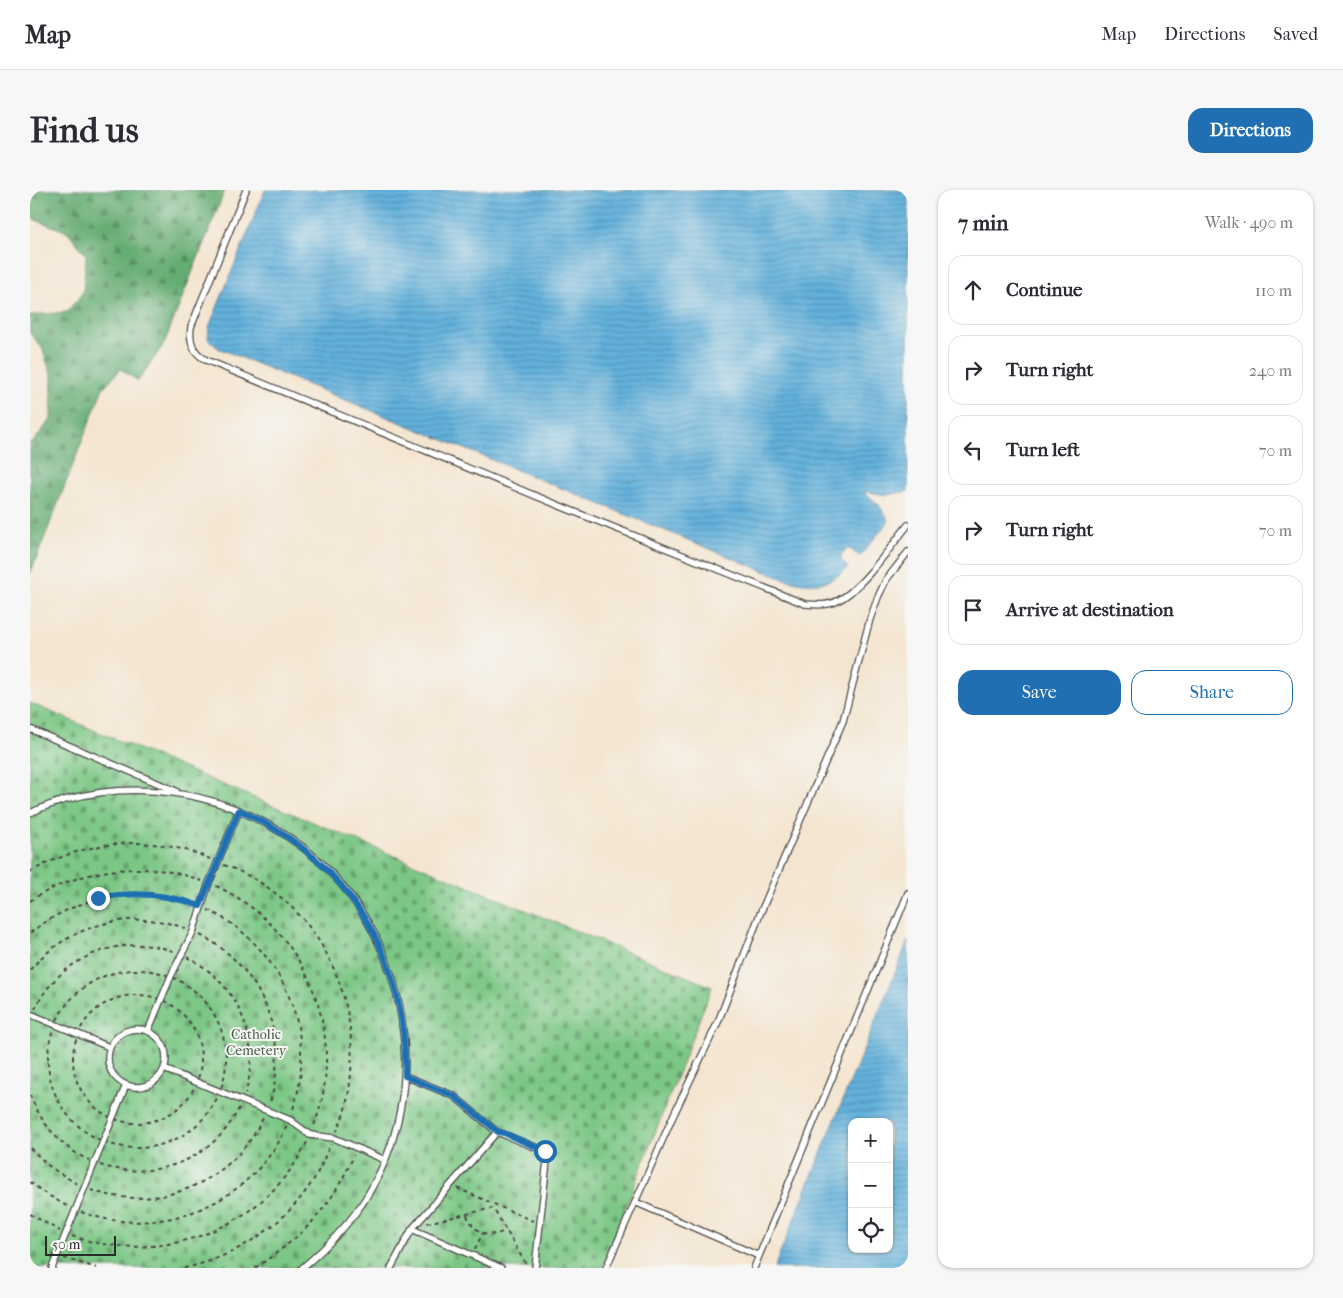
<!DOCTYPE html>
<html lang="en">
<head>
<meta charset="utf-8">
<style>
  :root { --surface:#fff; --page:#f7f7f7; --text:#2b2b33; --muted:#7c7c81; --line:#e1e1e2; --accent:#1f6fb2 }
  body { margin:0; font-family:"IM FELL French Canon",serif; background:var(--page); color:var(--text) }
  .controls { position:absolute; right:15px; bottom:15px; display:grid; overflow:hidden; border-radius:10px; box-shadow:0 1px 4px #0004 }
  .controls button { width:45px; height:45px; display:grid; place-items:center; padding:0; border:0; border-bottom:1px solid var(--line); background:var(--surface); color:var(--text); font:25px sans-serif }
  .scale { position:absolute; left:15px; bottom:12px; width:71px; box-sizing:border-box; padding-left:5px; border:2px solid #2b2b2b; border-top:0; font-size:14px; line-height:18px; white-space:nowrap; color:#2b2b2b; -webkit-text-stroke:4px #f6f6f2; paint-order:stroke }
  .stop { position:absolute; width:15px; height:15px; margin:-11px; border:4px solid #1f6fb2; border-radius:50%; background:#fff }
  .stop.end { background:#1f6fb2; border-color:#fff; box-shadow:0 1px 5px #0008 }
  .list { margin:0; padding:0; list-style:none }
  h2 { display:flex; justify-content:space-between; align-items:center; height:65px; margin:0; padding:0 20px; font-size:21px }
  h2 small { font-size:16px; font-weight:400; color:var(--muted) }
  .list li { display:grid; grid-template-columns:32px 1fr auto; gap:15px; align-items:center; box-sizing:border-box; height:70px; margin:0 10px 10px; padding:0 10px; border:1px solid var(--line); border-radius:15px }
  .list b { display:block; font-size:19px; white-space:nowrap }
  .list em { font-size:16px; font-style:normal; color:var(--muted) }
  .actions { display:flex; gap:10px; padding:15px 20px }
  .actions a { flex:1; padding:11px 0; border:1px solid var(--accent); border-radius:15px; text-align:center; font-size:18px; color:var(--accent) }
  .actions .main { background:var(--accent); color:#fff }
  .icon { flex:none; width:28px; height:28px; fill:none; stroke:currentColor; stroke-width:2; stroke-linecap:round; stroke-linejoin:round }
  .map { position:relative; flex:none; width:878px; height:1078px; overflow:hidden; border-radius:15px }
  header { display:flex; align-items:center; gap:30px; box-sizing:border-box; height:70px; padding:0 25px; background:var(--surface); border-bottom:1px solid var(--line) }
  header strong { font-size:24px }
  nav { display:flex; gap:28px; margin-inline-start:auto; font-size:18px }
  .intro { display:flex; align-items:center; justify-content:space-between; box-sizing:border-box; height:120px; padding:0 30px }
  h1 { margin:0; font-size:35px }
  .button { padding:12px 22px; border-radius:15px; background:var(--accent); color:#fff; font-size:18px; font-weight:700 }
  main { display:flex; gap:30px; padding:0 30px }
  aside { flex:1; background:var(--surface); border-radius:15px; box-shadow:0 1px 4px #0004 }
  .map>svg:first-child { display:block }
  .forest { fill:url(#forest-firs); stroke:#486c4e }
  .cemetery { fill:url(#cemetery-stones); stroke:#547958 }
  .water { fill:url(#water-rules); stroke:#466e84; fill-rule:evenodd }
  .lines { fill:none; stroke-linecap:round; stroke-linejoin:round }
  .service-casing { stroke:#494744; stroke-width:8 }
  .path { stroke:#494744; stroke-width:2; stroke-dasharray:4 4; stroke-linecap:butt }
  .service { stroke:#fff; stroke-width:5.5 }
  .route { stroke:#1f6fb2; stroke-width:6 }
  .labels { text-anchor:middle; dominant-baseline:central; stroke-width:4; stroke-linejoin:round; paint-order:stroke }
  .park-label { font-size:14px; fill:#435a46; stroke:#f6f6f2 }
</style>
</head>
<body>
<header>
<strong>Map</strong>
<nav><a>Map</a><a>Directions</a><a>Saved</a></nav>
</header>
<div class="intro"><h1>Find us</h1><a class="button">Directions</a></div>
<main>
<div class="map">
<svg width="878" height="1078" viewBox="0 0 878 1078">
  <defs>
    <pattern id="forest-firs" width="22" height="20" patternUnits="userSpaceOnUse" patternTransform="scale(1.25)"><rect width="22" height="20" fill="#65ac72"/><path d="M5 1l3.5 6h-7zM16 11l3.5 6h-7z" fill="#538c5e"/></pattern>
    <pattern id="cemetery-stones" width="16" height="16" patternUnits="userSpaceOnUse" patternTransform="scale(1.25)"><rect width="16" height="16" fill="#7cc785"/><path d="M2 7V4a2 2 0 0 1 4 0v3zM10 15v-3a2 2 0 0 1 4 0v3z" fill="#66a26d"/></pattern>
    <pattern id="water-rules" width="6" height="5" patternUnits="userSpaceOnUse" patternTransform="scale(1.25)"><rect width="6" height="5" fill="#62b1dc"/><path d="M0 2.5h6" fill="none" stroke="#5190b3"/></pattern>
  </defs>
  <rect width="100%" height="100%" fill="#f6f6f2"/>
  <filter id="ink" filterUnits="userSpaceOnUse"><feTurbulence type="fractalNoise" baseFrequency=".02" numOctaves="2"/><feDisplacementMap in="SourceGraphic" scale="10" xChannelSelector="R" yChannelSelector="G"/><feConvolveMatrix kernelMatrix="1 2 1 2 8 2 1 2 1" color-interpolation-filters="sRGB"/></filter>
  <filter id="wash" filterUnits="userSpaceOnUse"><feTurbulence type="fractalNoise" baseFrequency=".0096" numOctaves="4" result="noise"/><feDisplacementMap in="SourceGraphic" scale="20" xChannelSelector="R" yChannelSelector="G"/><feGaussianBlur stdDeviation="1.12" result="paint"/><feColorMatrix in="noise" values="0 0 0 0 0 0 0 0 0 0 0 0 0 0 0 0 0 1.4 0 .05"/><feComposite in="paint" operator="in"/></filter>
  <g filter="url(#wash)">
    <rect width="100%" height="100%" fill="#f4e5d0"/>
    <!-- forest -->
    <path class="forest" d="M0,0H195L134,154L108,191L91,179L73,198L0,385V252H3L21,229L22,187L12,158L0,143V125L37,122L53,102L56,65L38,42L0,28Z"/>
    <!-- cemetery -->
    <path class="cemetery" d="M0,513L234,612L682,797L572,1078H0Z"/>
    <!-- water -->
    <path class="water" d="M235,0H878V301L857,305L833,301L849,315L859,331L831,365L829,366L820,359H817L811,365V370L818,378C795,398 779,396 751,388L188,158L178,149L179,137Z
      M878,751V1078H744ZM822,932H859V1059H822Z"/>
  </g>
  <g filter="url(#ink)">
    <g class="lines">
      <!-- service casing -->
      <g class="service-casing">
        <path id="service" d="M216,0L161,137C159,153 163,162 176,170L535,318L775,414C787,415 799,416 809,410C832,398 862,355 878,335
          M0,539L146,601
          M0,623C45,602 96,596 144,603C197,610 247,634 287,669C380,754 403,898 337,1006C320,1034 297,1057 272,1078
          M0,824L79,857
          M78 868a29 29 0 1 1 58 0a29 29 0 1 1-58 0Z
          M118,841L141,786L163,742L179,693L209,620
          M134,879L260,930L280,945L304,948L355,970
          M375,886L424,906L467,942L515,961L517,971L505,1078
          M605,1012L729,1066
          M382,1039L471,1078
          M22,1078L96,895
          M361,1078L382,1039L467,942
          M576,1078L644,924L688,832L730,724L813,531L840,429L848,407L856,390L878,362
          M724,1078L878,703"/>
      </g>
      <!-- path -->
      <path class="path" d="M194,675C285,708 331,800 320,893C318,910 314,926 307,941
        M0,682C56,650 121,643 180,669
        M186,696C276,737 320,846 283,938
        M0,711C50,678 116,669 172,691
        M178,720C252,755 290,844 262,922
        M0,743C47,706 107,693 164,714
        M170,745C231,775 262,850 239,915
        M157,767C207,792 233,850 215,904
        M18 869a89 89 0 1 1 178 0a89 89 0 1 1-178 0Z
        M0,780C37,735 102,717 157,739
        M43 869a64 64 0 1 1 128 0a64 64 0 1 1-128 0Z
        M5,819C29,767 92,742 146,762
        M0,905C11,933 31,958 59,970
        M0,958L20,977L47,994
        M70,975C124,992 184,970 209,918
        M0,992L13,1002L40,1018
        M427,998L503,1031
        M61,1000C129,1024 204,992 234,926
        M51,1022C131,1051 222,1013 257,936
        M0,1024L30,1041
        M437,1025C443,1042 460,1050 476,1040
        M397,1033L463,1018L497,1076
        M42,1046C131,1077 235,1039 277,952
        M445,1059L453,1043
        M34,1068L67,1078
        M154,1078C204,1068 254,1036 282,992C290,980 294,967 301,954
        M225,1078C274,1045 300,1020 324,965"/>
      <!-- service -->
      <use href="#service" class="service"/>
    </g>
  </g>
  <g class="lines" filter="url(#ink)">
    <!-- route -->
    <path class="route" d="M68,708C104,701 137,704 170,716L209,620C318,669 378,767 375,886L424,906L468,942L474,943L515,961"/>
  </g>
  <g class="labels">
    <!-- park labels -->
    <g class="park-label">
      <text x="226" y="844">Catholic<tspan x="226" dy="16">Cemetery</tspan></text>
    </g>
  </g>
</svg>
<div class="controls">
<button>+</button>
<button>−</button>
<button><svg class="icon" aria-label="locate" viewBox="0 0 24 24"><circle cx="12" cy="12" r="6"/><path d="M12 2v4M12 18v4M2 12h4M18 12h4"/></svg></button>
</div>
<div class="scale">50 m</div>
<div class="stop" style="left:515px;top:961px"></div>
<div class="stop end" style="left:68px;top:708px"></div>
</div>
<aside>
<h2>7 min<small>Walk · 490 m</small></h2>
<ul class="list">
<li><svg class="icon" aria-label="ahead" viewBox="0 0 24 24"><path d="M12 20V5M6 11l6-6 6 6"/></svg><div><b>Continue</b></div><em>110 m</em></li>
<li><svg class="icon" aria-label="right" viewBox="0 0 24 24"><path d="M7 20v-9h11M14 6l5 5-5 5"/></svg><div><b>Turn right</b></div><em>240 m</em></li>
<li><svg class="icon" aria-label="left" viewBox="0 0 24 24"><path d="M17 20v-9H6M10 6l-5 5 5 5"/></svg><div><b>Turn left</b></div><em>70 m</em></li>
<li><svg class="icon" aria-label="right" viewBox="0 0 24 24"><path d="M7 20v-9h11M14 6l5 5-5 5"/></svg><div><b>Turn right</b></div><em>70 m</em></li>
<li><svg class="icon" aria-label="arrive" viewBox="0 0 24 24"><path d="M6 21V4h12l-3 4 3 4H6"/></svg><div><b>Arrive at destination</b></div></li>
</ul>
<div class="actions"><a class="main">Save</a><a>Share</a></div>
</aside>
</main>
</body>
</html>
